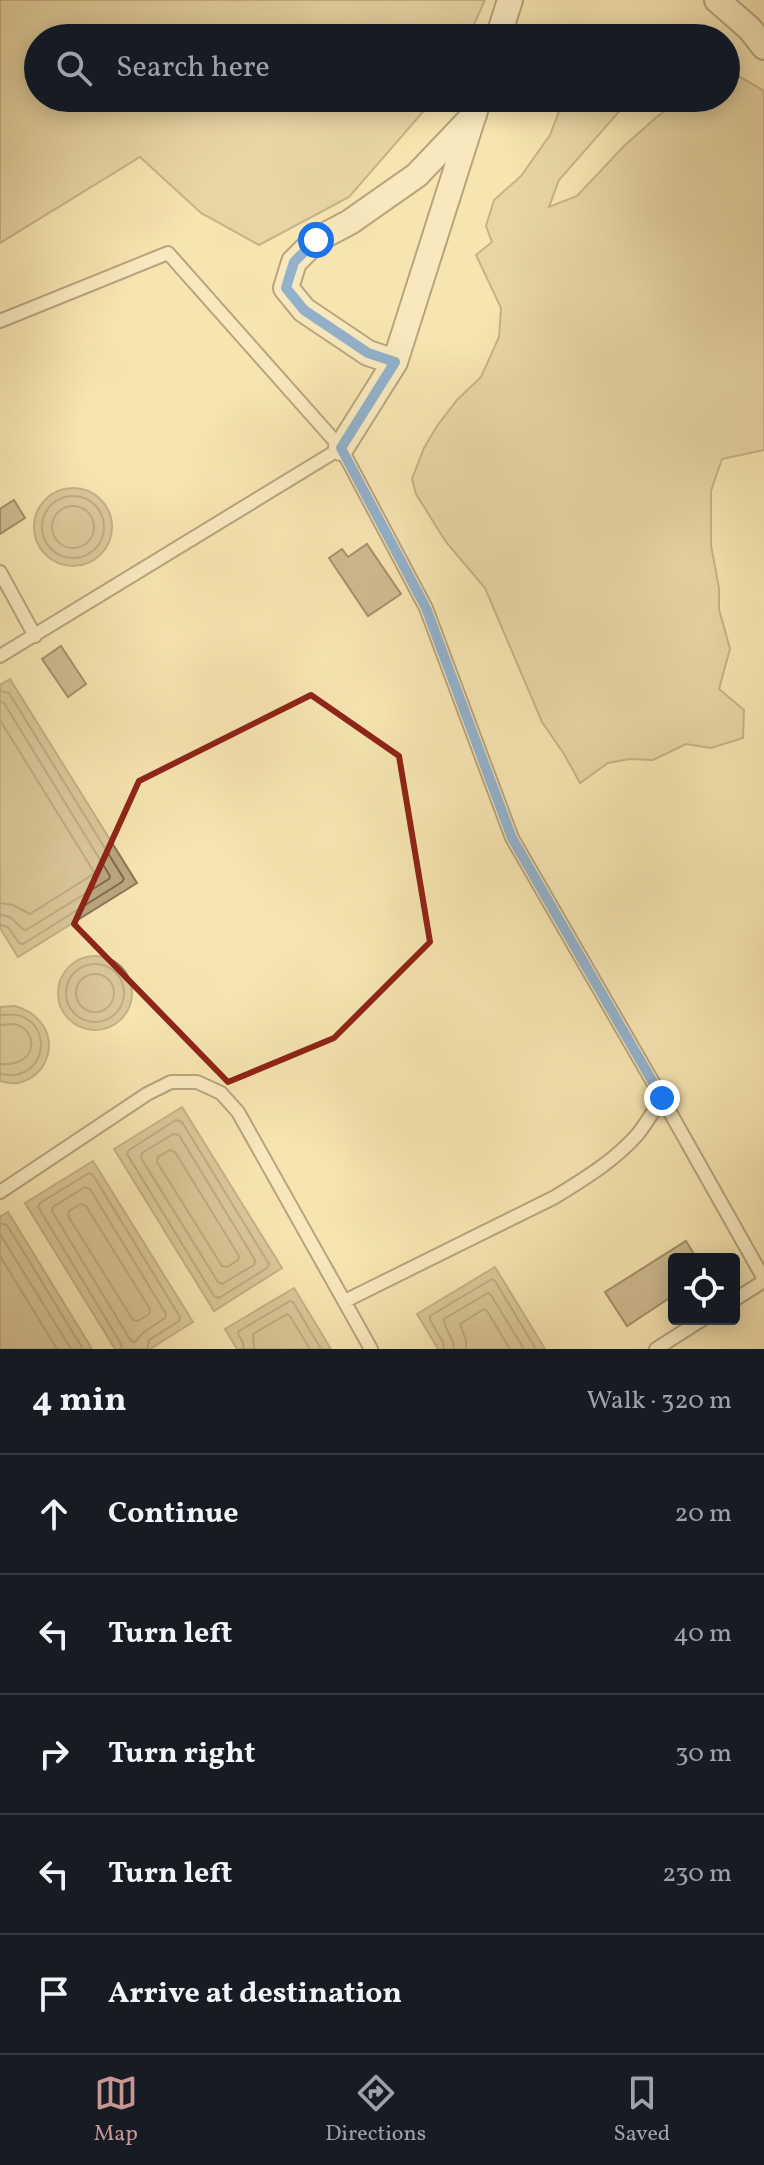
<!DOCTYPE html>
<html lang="en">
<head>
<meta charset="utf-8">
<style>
  :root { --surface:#171b24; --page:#20242c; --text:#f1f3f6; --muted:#9ea1a6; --line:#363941; --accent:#c59692 }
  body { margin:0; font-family:Vollkorn,serif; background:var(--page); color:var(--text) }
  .controls { position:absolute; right:24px; bottom:24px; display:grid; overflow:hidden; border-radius:8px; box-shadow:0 4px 20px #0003 }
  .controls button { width:72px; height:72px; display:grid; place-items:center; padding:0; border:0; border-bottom:2px solid var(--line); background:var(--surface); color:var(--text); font:40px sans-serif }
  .stop { position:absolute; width:24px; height:24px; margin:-18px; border:6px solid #1a73e8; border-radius:50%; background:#fff }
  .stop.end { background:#1a73e8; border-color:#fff; box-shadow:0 2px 8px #0008 }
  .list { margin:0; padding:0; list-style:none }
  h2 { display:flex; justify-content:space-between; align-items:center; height:104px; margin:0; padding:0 32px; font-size:34px }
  h2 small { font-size:26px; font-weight:400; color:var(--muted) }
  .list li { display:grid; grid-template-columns:52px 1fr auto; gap:24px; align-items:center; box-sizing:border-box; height:120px; padding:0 32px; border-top:2px solid var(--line) }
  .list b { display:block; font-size:30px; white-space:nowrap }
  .list em { font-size:26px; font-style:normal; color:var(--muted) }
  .icon { flex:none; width:44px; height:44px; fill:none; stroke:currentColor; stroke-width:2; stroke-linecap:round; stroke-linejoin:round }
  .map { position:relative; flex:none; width:764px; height:1349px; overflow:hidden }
  .search { position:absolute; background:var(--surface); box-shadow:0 4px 20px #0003; left:24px; right:24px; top:24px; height:88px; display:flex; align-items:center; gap:20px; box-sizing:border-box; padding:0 28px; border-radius:44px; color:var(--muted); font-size:30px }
  .sheet { height:704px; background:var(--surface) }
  nav { display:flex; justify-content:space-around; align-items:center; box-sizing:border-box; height:112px; border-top:2px solid var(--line); background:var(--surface); font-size:22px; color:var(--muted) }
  nav a { display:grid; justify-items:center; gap:4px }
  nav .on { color:var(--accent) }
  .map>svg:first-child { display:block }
  .green { fill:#d7c497; stroke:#8e7758; stroke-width:2 }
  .water { fill:#b9a57d; stroke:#8a7455; stroke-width:2 }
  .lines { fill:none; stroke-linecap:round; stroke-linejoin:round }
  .shore { stroke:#7e684a; stroke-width:2 }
  .building { fill:#a08b68; stroke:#442a18; stroke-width:2 }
  .service-casing { stroke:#70583e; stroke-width:16 }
  .minor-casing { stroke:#70583e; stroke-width:28 }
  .service { stroke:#f8edcc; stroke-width:12 }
  .minor { stroke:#f8edcc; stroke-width:24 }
  .route { stroke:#1a73e8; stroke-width:10 }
  .marked { fill:none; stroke:#8f2418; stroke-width:6; stroke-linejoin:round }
</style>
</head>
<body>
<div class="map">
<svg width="764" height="1349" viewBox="0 0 764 1349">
  <rect width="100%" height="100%" fill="#f5e4b1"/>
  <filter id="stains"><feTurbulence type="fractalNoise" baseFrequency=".0025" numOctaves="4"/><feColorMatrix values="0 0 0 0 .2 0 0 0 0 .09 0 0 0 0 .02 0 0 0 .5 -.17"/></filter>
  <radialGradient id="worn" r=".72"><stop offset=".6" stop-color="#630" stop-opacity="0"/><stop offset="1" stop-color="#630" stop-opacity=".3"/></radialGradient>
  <!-- green -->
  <path class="green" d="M0,0H485L468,38H38V98H435L349,197L259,245L201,213L140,157L0,243Z
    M730,71L764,91V450L722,459L711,491V545L719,588V609L730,649L719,689L744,710L743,738L711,748L686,744L653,760L629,759L608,763L580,783L564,754L542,722L485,588L446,542L416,494L412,479L424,448L437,426L457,400L481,377L499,337L501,308L476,255L492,242L486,226L494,200L521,176L550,135L564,98H631L559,180L549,207L577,196L624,146L659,115L687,98H726V74Z"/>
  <!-- water -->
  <path class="water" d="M34 527a39 39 0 1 1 78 0a39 39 0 1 1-78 0Z
    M10,679L137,883L18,957L0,928V685Z
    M58 993a37 37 0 1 1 74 0a37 37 0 1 1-74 0Z
    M15,1006C75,1025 46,1096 0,1081V1007Z
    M182,1107L282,1268L214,1311L114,1149Z
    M93,1161L193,1322L150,1349H115L25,1203Z
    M8,1212L92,1349H0V1217Z
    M495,1267L545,1349H438L417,1314Z
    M294,1288L331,1349H237L225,1329Z"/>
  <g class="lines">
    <!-- shore -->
    <path class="shore" d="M42 527a31 31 0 1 1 62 0a31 31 0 1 1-62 0Z
      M52 527a21 21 0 1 1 42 0a21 21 0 1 1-42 0Z
      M0,691L9,693L124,879L122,882L23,944L19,943L8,927L0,925
      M0,701L4,703L110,876L109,879L26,930C16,928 16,915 0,915
      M0,720L94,872L92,875L30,914L13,905L0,903
      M66 993a29 29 0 1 1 58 0a29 29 0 1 1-58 0Z
      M76 993a19 19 0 1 1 38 0a19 19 0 1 1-38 0Z
      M0,1015C9,1015 17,1013 25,1018C49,1030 45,1067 19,1074C13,1076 6,1075 0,1074
      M0,1025C4,1025 9,1024 13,1024C38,1027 41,1067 0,1064
      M176,1120L182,1122L269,1264L267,1268L219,1298L214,1296L127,1154L129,1150Z
      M173,1134L179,1135L255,1260L254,1265L222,1284L218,1282L141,1158L142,1153Z
      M170,1150L175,1152L239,1256L238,1260L227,1267L222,1266L157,1162L158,1157Z
      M85,1187L90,1189L166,1314L165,1318L144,1332L135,1342L131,1341L52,1211L53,1207Z
      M81,1204L86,1206L150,1309L149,1314L138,1321L133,1320L68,1216L69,1211Z
      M0,1223L7,1225L83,1349
      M0,1234L71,1349
      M0,1256L57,1349
      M122,1349L120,1342L38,1207L40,1203L89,1173L93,1175L180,1317L179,1321L149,1340L147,1349
      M244,1349L243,1343L238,1334L239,1331L290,1301L293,1302L321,1349
      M254,1349L253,1334L287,1314L290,1316L310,1349
      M444,1349L443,1342L430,1320V1316L492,1279L495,1281L536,1349
      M454,1349C454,1337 444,1330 444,1319L488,1293L491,1295L524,1349
      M466,1349V1340L460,1324L484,1309L487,1311L510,1349"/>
  </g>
  <!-- building -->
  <path class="building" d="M14,500L25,518L0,534V509Z
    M367,544L401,594L368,616L329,558L342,549L348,557Z
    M61,646L86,684L68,697L42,659Z
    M686,1241L697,1259H674V1295L627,1326L605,1292Z"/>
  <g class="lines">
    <!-- service casing -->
    <g class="service-casing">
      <path id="service" d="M0,321L168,253L341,448L426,608L512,838L662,1098L764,1279
        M0,572L35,636
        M0,656L341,448
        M0,1192L147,1094L171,1082H197L221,1093L238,1112L371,1349
        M734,1300L764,1281
        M345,1301L555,1197C584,1179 614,1161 637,1135C646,1124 654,1110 662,1098
        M656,1349L703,1319"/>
    </g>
    <!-- minor casing -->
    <g class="minor-casing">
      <path id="minor" d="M717,0L750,29L764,47
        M498,38L510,0
        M395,362L368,353L304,310L286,288L294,262L316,240L350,222L417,175L474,115
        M341,448L395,362L479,98"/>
    </g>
    <!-- service -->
    <use href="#service" class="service"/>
    <!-- minor -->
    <use href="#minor" class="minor"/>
  </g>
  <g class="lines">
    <!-- route -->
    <path class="route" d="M316,240L294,262L286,288L304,310L368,353L395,362L341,448L426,608L512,838L662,1098"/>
  </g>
  <!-- marked area -->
  <path d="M0 0H764V1349H0ZM311,695L399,756L430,942L334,1038L228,1082L74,924L139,781Z" fill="#f5e4b1" fill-opacity=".55" fill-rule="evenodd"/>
  <path class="marked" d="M311,695L399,756L430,942L334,1038L228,1082L74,924L139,781Z"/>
  <rect width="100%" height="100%" filter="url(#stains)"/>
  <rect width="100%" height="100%" fill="url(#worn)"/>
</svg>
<div class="controls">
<button><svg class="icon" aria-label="locate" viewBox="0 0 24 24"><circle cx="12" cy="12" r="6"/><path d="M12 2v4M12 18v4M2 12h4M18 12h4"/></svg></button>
</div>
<div class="stop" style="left:316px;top:240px"></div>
<div class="stop end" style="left:662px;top:1098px"></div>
<div class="search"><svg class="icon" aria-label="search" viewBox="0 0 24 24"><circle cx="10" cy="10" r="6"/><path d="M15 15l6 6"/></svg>Search here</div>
</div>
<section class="sheet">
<h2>4 min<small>Walk · 320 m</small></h2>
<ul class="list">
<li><svg class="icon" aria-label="ahead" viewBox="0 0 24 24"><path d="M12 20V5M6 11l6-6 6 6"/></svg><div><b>Continue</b></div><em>20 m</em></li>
<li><svg class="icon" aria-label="left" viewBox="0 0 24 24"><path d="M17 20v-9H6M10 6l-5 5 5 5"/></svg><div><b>Turn left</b></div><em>40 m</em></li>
<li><svg class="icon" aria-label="right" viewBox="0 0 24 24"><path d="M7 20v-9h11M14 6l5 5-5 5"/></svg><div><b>Turn right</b></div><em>30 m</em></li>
<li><svg class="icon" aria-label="left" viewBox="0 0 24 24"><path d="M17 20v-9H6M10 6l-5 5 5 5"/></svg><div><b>Turn left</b></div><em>230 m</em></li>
<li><svg class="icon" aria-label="arrive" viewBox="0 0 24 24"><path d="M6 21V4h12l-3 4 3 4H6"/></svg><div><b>Arrive at destination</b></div></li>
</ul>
</section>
<nav>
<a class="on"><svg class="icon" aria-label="map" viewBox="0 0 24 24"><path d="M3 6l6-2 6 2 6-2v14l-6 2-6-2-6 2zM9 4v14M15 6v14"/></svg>Map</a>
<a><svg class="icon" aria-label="directions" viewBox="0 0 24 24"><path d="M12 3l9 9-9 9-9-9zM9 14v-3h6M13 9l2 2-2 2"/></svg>Directions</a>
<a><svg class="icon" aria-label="saved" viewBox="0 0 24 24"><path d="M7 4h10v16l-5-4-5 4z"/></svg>Saved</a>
</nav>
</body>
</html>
